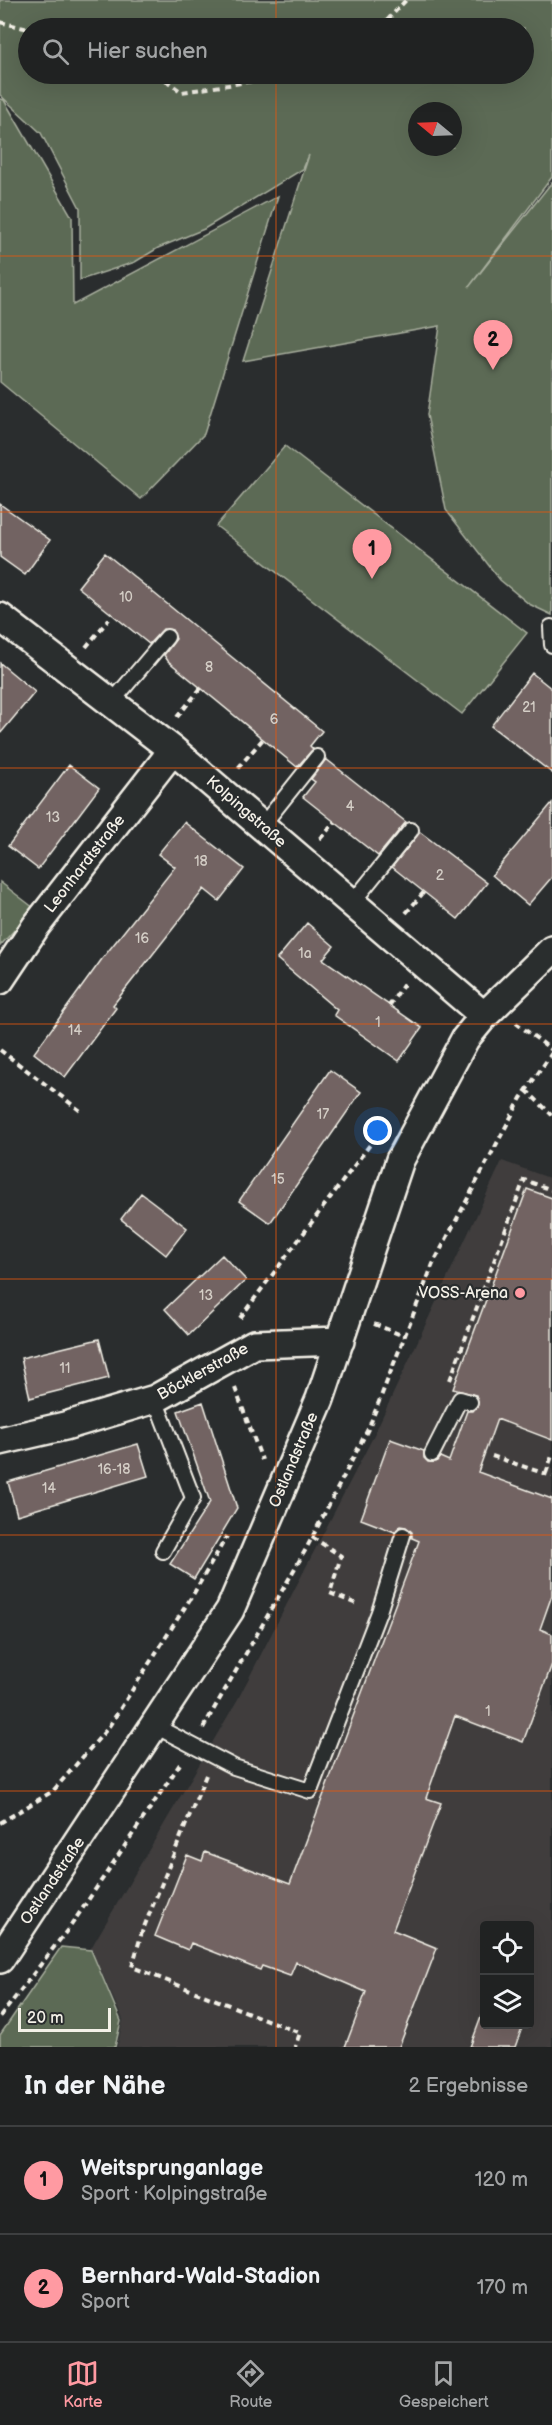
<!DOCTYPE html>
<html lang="de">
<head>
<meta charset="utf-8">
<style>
  :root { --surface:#202222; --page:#2d2f2f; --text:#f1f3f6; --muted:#a2a4a5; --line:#3d3f40; --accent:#ff9aa2 }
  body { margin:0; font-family:"Balsamiq Sans",sans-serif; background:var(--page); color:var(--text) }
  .controls { position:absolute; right:18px; bottom:18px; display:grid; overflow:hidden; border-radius:6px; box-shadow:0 6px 24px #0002 }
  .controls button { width:54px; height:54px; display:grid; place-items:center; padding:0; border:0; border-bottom:2px solid var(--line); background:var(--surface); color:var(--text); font:30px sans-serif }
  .compass { position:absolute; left:408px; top:102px; width:54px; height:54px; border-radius:50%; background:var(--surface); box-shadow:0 6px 24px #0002; rotate:289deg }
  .scale { position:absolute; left:18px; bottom:15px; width:93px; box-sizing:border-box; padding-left:6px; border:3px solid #f4f1e8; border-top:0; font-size:16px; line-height:21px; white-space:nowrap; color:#f4f1e8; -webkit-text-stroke:4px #2a2d2e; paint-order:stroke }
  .you { position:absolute; left:378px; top:1131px; width:21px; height:21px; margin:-15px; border:4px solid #fff; border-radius:50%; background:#1a73e8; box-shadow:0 0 0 9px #1a73e833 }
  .badge { display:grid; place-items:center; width:39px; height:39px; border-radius:50%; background:var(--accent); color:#111; font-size:20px; font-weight:700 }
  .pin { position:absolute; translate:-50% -50px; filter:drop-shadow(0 2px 3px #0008) }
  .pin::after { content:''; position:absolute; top:32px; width:21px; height:18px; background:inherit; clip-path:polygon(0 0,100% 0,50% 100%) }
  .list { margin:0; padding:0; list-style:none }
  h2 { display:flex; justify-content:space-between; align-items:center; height:78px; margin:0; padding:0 24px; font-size:26px }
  h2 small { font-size:20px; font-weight:400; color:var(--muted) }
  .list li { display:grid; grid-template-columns:39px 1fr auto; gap:18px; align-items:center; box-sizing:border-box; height:108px; padding:0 24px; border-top:2px solid var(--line) }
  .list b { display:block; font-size:22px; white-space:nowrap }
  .list p { margin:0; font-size:20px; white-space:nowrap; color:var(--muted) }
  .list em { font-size:20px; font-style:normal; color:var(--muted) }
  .icon { flex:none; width:33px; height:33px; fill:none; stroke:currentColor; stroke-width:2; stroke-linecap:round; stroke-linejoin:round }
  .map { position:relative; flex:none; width:552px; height:2047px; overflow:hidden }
  .search { position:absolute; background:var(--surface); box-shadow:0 6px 24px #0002; left:18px; right:18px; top:18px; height:66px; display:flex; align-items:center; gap:15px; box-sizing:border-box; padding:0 21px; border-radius:33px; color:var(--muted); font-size:22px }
  .sheet { height:294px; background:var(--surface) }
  nav { display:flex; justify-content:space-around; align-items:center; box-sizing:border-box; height:84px; border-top:2px solid var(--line); background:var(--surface); font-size:16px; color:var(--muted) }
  nav a { display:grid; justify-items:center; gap:3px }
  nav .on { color:var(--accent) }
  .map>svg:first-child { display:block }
  .built { fill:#403e3e; fill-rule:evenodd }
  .green { fill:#5c6b54; stroke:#a8ae9e; stroke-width:1.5; fill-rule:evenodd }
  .building { fill:#726462; stroke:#f4f1e8; stroke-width:1.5 }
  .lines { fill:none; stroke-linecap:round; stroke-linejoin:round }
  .lane-casing { stroke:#f4f1e8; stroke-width:18 }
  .street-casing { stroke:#f4f1e8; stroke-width:32 }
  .path { stroke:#f4f1e8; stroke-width:4; stroke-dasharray:6 4.5; stroke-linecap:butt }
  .lane { stroke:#2a2d2e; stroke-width:14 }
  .street { stroke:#2a2d2e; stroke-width:27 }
  .grid { fill:none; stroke:#e8590c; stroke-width:1.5; stroke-opacity:0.55 }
  .poi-dot { fill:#ff9aa2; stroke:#2a2d2e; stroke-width:2 }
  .labels { text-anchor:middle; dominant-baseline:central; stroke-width:4.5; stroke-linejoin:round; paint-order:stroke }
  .number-label { font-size:14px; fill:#d4cec6 }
  .street-label { font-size:16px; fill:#f4f1e8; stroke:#2a2d2e }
  .poi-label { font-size:16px; fill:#f4f1e8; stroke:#2a2d2e; text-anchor:end }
</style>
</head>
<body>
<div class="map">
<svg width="552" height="2047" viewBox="0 0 552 2047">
  <rect width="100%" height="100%" fill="#2a2d2e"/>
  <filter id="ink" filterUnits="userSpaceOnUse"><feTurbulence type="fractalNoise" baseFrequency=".0167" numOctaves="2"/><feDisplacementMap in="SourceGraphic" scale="12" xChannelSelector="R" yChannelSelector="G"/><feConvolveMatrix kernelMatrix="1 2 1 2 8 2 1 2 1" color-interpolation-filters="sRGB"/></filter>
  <g filter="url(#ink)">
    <!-- built -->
    <path class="built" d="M502,1161L552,1179V2047H117L123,2020L91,1948L238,1699L372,1439ZM484,1926H530V2024H484Z"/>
    <!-- green -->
    <path class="green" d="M0,0H552V177L469,287L552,182V615L529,604L500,580L446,510L427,415L440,326L243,361L309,155L303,169L204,229L158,248L135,262L80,280V208L41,133L0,95ZM524,28V74H28V28ZM417,111H453V147H417Z
      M0,99L4,100L72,217L73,305L278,196L204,434L141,499L0,382Z
      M285,446L527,633L462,714L216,526Z
      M0,882L34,908L0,946Z
      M61,1947L91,1950L121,2021L115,2047H0V2035Z"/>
    <!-- building -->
    <path class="building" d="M0,504L50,540L25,575L0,557Z
      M105,553L322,731L310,746L313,749L297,767L168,661L164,655L176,639L172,630L163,629L149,644L78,587Z
      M0,663L35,692L0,734Z
      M532,673L552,689V773L491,726Z
      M326,759L406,822L378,856L303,797L315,782L311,779Z
      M69,765L99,788L38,869L8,846Z
      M552,803V877L528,905L492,875Z
      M184,822L244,869L219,901L204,889L113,1005L116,1008L65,1077L34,1053L102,959L175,867L158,854Z
      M420,832L487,883L458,919L392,867Z
      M307,923L334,946L323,959L422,1028L399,1061L334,1015L337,1010L277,959Z
      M330,1070L361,1092L270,1223L239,1201Z
      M527,1189L552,1198V1440L497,1419L478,1472L552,1499V1595L540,1629L552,1634V1664L523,1742L455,1716L426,1798L441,1803L393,1930L437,1948L399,2047H345L366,1992L296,1962L290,1976L262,1966L260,1970L191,1943L188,1950L155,1936L187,1855L202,1861L205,1852L290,1884L419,1541L412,1538V1532L406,1527L400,1526L395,1532L361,1519L390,1439L424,1451V1458L428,1462H436L440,1457L449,1461L467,1411H473L478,1405L476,1395L453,1389Z
      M141,1193L187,1228L166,1255L121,1219Z
      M222,1255L246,1280L189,1335L165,1309Z
      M99,1339L109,1378L30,1398L21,1358Z
      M203,1402L237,1508L194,1579L170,1564L210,1502L178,1411Z
      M138,1444L148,1476L17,1515L8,1482Z
      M484,2009V2025H523L515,2047H470Z"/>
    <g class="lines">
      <!-- lane casing -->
      <g class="lane-casing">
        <path id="lane" d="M551,627L552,645
          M112,702L167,637
          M262,826L317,757
          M352,903L411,830
          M155,1399L193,1498L163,1551
          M432,1454L460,1399L470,1402
          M155,1726L234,1767L310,1791L379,1612L403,1535"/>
      </g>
      <!-- street casing -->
      <g class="street-casing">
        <path id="street" d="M0,617L173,750L484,1016
          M0,980L36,926L173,750
          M0,1441L65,1426L155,1399L254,1344L340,1341
          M0,1959L230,1610L320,1399L400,1160L465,1039L484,1016L552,950"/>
      </g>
      <!-- path -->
      <path class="path" d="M0,22L28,29
        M380,28L406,0
        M157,74L182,92L300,74
        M86,647L109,619
        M177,717L201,688
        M238,768L263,739
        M320,839L335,822
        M406,913L424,892
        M389,1006L404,984
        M516,1023L552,1050
        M0,1050L82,1112
        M526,1090L552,1115
        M240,1318L378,1134
        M374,1324L404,1336
        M450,1380L524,1180L552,1190
        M235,1388L262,1460
        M492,1456L552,1476
        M546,1473L552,1456
        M312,1537L341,1556L330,1593L359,1605
        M203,1728L306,1549L346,1472L369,1427L433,1264L521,1098L552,1053
        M206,1775L142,1932L132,1967L300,2033L295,2047
        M0,1823L53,1791L108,1728L194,1593L227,1536
        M0,2017L72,1924L180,1764"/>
      <!-- lane -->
      <use href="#lane" class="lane"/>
      <!-- street -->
      <use href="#street" class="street"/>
    </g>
  </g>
  <!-- grid -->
  <path class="grid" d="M276,0V28M276,74V2047M0,256H552M0,512H552M0,768H552M0,1024H552M0,1279H552M0,1535H552M0,1791H552"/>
  <!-- markers -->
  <circle class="poi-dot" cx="520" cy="1293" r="6"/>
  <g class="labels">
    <!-- number labels -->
    <g class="number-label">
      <text x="126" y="597">10</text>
      <text x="209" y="667">8</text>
      <text x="529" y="707">21</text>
      <text x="274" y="719">6</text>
      <text x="350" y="806">4</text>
      <text x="53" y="817">13</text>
      <text x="201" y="861">18</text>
      <text x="440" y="875">2</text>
      <text x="142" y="938">16</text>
      <text x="305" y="953">1a</text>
      <text x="378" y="1022">1</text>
      <text x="75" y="1030">14</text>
      <text x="323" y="1114">17</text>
      <text x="278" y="1179">15</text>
      <text x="206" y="1295">13</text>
      <text x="65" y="1368">11</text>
      <text x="114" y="1469">16-18</text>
      <text x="49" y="1488">14</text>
      <text x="488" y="1711">1</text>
    </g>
    <!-- street labels -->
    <g class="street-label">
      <text transform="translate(246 812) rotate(41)">Kolpingstraße</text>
      <text transform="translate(85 864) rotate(-52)">Leonhardtstraße</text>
      <text transform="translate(203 1372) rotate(-29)">Böcklerstraße</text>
      <text transform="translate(294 1460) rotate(-67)">Ostlandstraße</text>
      <text transform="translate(53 1881) rotate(-56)">Ostlandstraße</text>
    </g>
    <!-- poi labels -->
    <g class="poi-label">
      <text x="508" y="1293">VOSS-Arena</text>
    </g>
  </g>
</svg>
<div class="controls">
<button><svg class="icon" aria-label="locate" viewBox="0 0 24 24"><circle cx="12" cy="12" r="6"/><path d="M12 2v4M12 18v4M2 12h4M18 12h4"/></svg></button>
<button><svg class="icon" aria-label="layers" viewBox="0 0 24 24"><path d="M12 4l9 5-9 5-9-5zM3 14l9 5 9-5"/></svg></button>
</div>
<svg class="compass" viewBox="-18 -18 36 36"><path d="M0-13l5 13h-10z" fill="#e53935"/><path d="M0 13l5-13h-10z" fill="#a2a4a5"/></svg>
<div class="scale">20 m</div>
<div class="you"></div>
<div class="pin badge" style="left:372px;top:579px">1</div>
<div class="pin badge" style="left:493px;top:370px">2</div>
<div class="search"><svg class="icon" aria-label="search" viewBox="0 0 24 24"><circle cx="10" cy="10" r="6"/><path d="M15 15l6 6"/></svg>Hier suchen</div>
</div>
<section class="sheet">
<h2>In der Nähe<small>2 Ergebnisse</small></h2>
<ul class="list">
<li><span class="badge">1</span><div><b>Weitsprunganlage</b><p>Sport · Kolpingstraße</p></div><em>120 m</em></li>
<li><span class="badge">2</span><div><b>Bernhard-Wald-Stadion</b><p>Sport</p></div><em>170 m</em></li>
</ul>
</section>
<nav>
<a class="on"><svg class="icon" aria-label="map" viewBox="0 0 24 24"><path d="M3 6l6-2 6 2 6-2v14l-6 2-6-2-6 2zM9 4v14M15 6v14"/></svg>Karte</a>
<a><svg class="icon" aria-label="directions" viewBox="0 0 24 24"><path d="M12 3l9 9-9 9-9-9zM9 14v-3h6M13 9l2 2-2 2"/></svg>Route</a>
<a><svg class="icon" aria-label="saved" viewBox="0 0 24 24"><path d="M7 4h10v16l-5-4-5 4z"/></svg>Gespeichert</a>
</nav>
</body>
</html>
